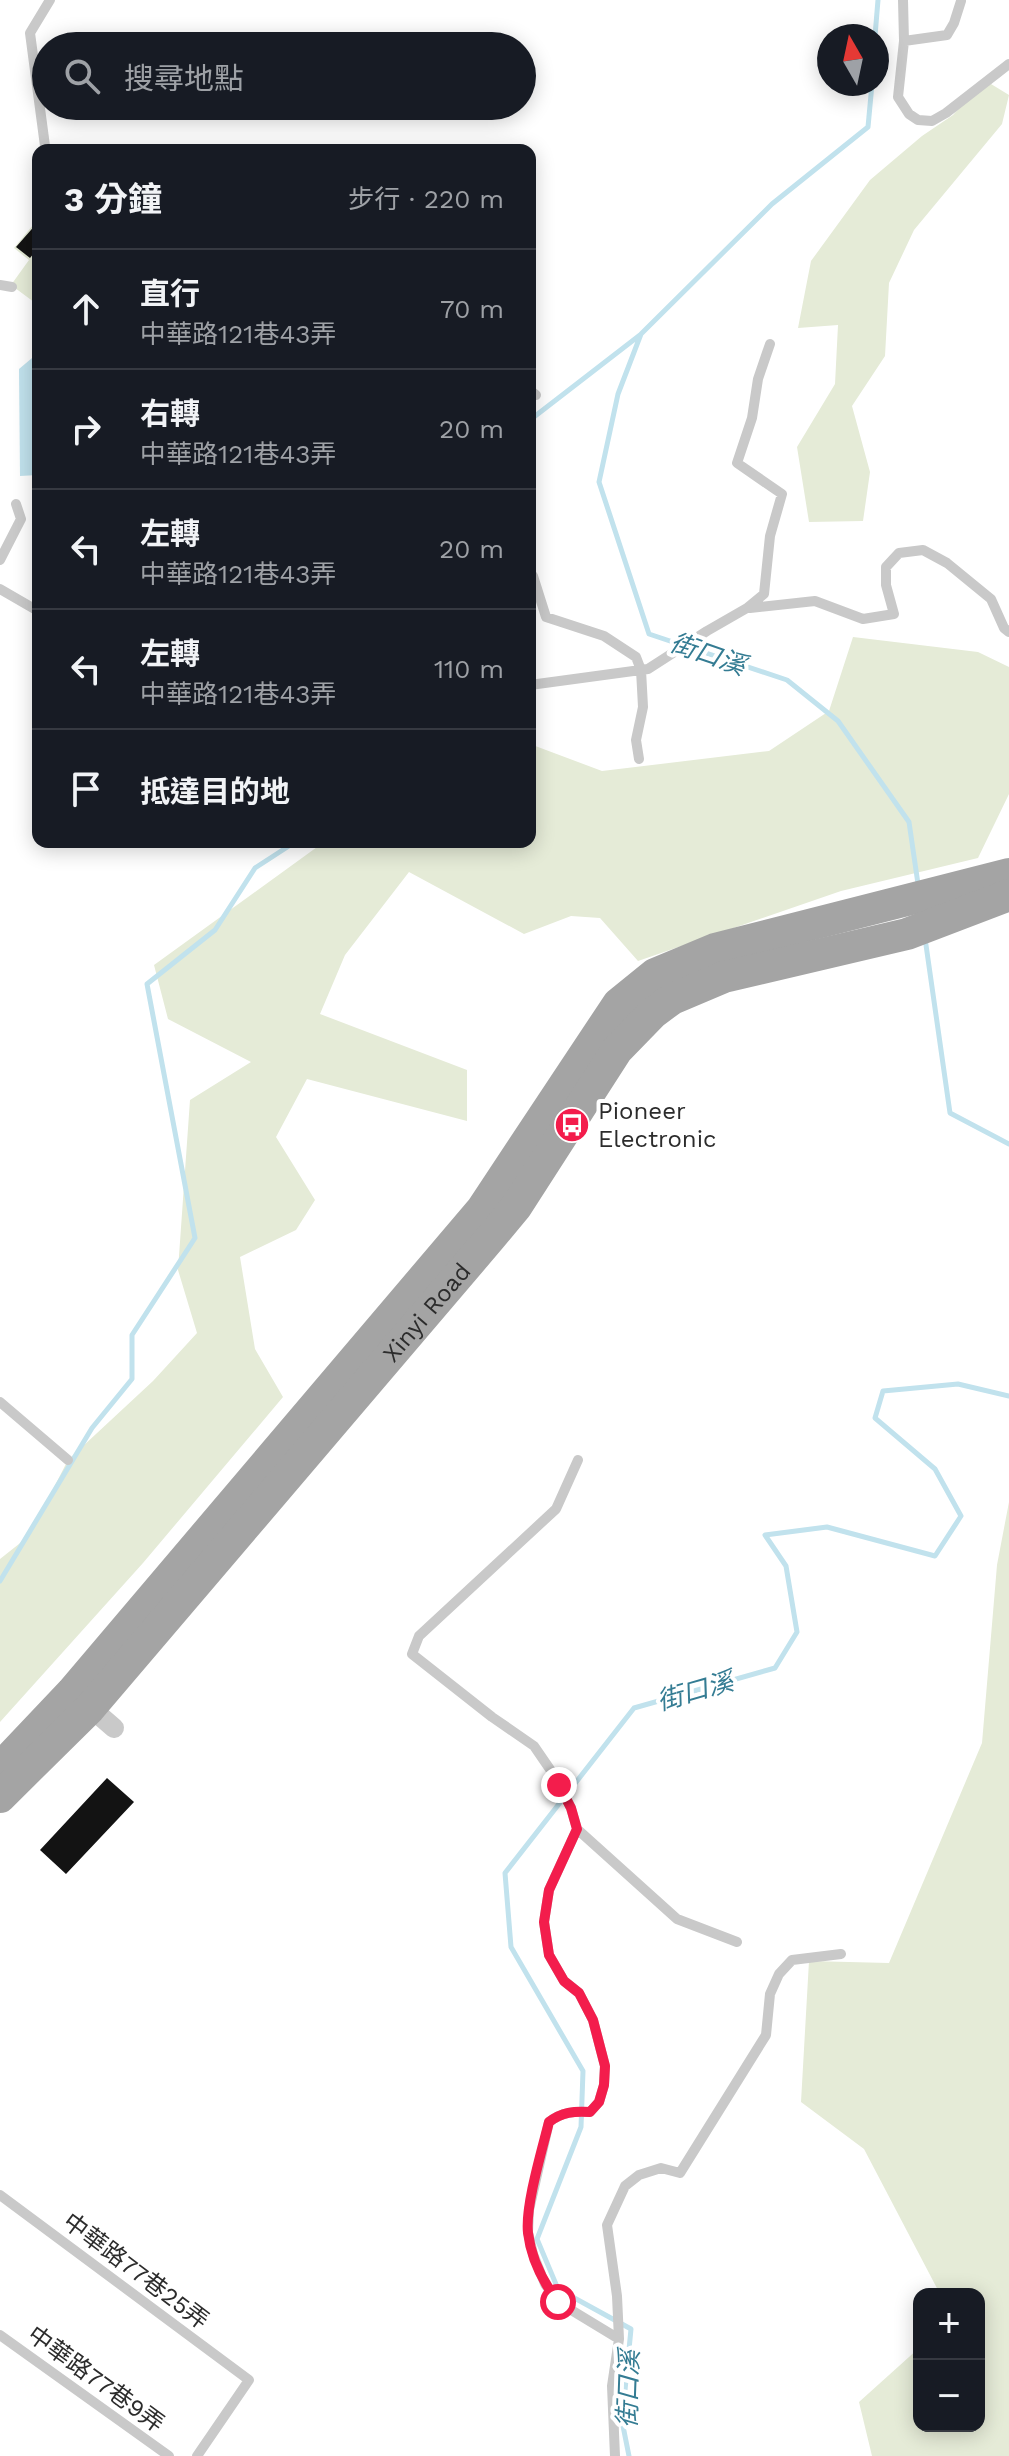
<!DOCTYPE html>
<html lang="zh-TW">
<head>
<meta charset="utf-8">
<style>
  :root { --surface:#171b24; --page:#20242c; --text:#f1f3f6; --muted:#9ea1a6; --line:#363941 }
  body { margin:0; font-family:"Work Sans","Noto Sans TC",sans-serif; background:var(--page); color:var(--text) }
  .controls { position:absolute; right:24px; bottom:24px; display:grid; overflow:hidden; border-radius:16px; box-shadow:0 4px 20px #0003 }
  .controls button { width:72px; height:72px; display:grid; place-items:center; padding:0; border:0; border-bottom:2px solid var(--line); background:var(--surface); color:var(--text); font:40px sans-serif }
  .compass { position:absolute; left:817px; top:24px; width:72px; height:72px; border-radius:50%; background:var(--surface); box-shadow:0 4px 20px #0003; rotate:351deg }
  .stop { position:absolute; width:24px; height:24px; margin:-18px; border:6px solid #f31d4c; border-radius:50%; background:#fff }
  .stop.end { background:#f31d4c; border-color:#fff; box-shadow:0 2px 8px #0008 }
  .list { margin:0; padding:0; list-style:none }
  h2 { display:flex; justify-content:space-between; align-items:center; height:104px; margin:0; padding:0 32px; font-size:34px }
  h2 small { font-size:26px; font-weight:400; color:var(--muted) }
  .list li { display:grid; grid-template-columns:52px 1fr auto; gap:24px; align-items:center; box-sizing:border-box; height:120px; padding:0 32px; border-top:2px solid var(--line) }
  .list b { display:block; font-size:30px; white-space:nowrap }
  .list p { margin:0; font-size:26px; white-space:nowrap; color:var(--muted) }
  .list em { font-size:26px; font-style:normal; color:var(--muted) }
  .icon { flex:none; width:44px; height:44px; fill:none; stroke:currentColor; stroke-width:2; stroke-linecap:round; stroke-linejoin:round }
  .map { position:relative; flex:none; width:1009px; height:2456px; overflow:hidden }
  .search { position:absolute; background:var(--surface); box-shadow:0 4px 20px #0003; left:32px; top:32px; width:504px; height:88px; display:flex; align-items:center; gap:20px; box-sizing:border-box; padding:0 28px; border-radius:44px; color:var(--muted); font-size:30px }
  .panel { position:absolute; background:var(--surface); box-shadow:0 4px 20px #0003; left:32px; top:144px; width:504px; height:704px; border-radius:16px }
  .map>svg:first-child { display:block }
  .green { fill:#e5ebd7 }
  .water { fill:#c1e2ed }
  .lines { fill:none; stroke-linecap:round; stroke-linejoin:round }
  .stream { stroke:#c1e2ed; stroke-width:5 }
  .building { fill:#131313 }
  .lane { stroke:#c9c9c9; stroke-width:10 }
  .street { stroke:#c9c9c9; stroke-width:20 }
  .primary { stroke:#a4a4a4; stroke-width:32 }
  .route { stroke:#f31d4c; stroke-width:10 }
  .labels { text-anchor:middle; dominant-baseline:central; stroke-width:8; stroke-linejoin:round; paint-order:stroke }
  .poi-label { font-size:24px; fill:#2c2c2c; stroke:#fff; text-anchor:start }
  .street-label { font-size:24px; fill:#2c2c2c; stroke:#fff }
  .water-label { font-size:26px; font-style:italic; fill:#347c93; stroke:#fff }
</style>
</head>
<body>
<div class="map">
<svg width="1009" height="2456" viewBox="0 0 1009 2456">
  <rect width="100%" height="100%" fill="#fff"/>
  <!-- green -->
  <path class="green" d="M991,84L1009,95L1002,124L914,230L889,283L885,356L852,406L870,472L863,521L809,522L797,447L835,384L838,325L798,328L811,261L870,180L922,136L953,115L972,94Z
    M33,225L38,229V305L11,285L29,260L14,248Z
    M853,637L978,652L1009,667V794L978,858L841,891L638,961L600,918L571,916L524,934L409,872L345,955L320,1014L467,1070V1121L307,1079L276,1137L315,1200L296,1230L240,1257L255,1349L283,1397L143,1563L0,1722V1559L29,1536L68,1460L153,1381L197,1333L178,1270L190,1100L251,1062L168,1019L154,965L324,842H530V744L602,771L769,751L829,711Z
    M1009,1502V2456H872L859,2402L919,2348V2426H979V2294H940L864,2149L801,2102L809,1961L889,1963L982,1743L997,1565Z"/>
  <!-- water -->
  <path class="water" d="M38,353V475L20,476L19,369Z"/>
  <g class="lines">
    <!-- stream -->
    <path class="stream" d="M875,36L878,0
      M872,84L868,127L772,204L641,334L618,394L599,482L649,634L787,680L838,721L909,822L918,884
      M530,420L640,335
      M925,938L950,1113L1009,1144
      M0,1581L92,1428L132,1379V1335L195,1238L147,984L215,930L255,868L295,842
      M629,2456L622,2421L631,2329L558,2289L537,2239L581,2127L583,2071L511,1947L505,1873L634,1708L775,1668L797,1632L786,1566L765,1535L827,1527L935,1556L961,1516L935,1469L875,1418L883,1391L958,1384L1009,1396"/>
  </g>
  <!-- building -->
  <path class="building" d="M38,222V248L30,258L16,247Z
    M107,1778L134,1802L66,1874L40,1850Z"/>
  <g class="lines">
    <!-- lane -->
    <path class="lane" d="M903,0L904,41L898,97L909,114L918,120L932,121L946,113L1009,64
      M904,41L947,35L954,23L961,1
      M49,150L45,146L30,33L50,0
      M0,285L12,287
      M530,390L536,395
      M0,560L21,519L16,504
      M533,576L546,617L604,636L636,657L641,670L643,707L636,740L639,759
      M0,589L38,611
      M750,608L815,601L863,619L894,614L886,585V567L899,553L923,550L947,563L991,599L1004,628L1009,632
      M530,685L648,669L707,631L747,608L764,594L770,536L782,494L737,463L752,418L758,379L770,344
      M0,1402L68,1460
      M578,1460L556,1509L419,1636L412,1654L492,1717L534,1746L556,1778L571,1808L577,1829L549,1890L544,1922L549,1955L564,1981L579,1993L593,2020L605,2066L604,2085L599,2102L590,2112C574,2111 562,2112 549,2122L529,2210L528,2232L533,2254L545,2284L558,2302L619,2339
      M577,1829L677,1919L737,1942
      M0,2195L249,2380L197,2456
      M0,2335L169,2456
      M615,2456L612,2386L619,2339L617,2296L607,2225L625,2186L639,2175L661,2168L680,2173L766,2035L770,1994L779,1974L792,1960L841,1954"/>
    <!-- street -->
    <path class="street" d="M84,1702L114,1728"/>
    <!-- primary -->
    <g class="primary">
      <path d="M0,1768L72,1692L482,1209L618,1004L655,974L715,949L1009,874"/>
      <path id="s1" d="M0,1797L90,1708L492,1236L516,1207L617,1050L653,1013L672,999L724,977L907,934L1009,895"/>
    </g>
  </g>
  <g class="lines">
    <!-- route -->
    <path class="route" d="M558,2302C543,2282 531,2258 528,2233C525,2206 542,2150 549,2122C562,2112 574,2111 590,2112L599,2102L604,2085L605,2066L593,2020L579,1993L564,1981L549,1955L544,1922L549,1890L577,1829L571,1808L559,1785"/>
  </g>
  <!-- icons -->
  <defs>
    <g id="bus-disc" transform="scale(1.8)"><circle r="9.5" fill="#f31d4c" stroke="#fff"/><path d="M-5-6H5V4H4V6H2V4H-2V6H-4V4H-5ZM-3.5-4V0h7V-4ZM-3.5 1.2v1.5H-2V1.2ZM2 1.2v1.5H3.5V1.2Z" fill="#fff"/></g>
  </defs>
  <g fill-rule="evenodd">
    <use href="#bus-disc" x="572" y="1125"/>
  </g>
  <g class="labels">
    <!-- poi labels -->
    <g class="poi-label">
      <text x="598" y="1111">Pioneer<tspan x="598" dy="28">Electronic</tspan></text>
    </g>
    <!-- street labels -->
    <g class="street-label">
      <text stroke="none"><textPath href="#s1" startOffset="646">Xinyi Road</textPath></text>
      <text transform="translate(136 2271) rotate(37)">中華路77巷25弄</text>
      <text transform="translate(96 2379) rotate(36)">中華路77巷9弄</text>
    </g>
    <!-- water labels -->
    <g class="water-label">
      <text transform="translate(708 654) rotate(19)">街口溪</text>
      <text transform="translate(695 1691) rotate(-16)">街口溪</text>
      <text transform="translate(628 2389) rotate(-88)">街口溪</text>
    </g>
  </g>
</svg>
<div class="controls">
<button>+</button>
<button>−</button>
</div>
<svg class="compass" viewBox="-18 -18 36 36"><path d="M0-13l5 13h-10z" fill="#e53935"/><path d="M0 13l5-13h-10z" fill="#9ea1a6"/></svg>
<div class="stop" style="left:558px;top:2302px"></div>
<div class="stop end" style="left:559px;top:1785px"></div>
<div class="search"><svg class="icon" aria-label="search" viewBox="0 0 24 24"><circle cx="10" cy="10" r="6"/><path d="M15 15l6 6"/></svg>搜尋地點</div>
<section class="panel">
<h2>3 分鐘<small>步行 · 220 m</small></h2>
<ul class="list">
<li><svg class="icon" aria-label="ahead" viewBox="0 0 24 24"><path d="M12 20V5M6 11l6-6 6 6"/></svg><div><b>直行</b><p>中華路121巷43弄</p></div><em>70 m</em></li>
<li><svg class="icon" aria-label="right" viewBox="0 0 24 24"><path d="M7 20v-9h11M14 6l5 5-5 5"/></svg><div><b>右轉</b><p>中華路121巷43弄</p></div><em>20 m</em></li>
<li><svg class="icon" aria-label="left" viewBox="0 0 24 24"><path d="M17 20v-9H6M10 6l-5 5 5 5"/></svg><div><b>左轉</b><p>中華路121巷43弄</p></div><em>20 m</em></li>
<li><svg class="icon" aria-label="left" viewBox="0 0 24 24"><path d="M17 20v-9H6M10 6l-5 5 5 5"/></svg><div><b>左轉</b><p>中華路121巷43弄</p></div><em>110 m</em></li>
<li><svg class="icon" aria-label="arrive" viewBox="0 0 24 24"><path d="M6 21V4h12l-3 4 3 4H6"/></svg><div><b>抵達目的地</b></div></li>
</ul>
</section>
</div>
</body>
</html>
